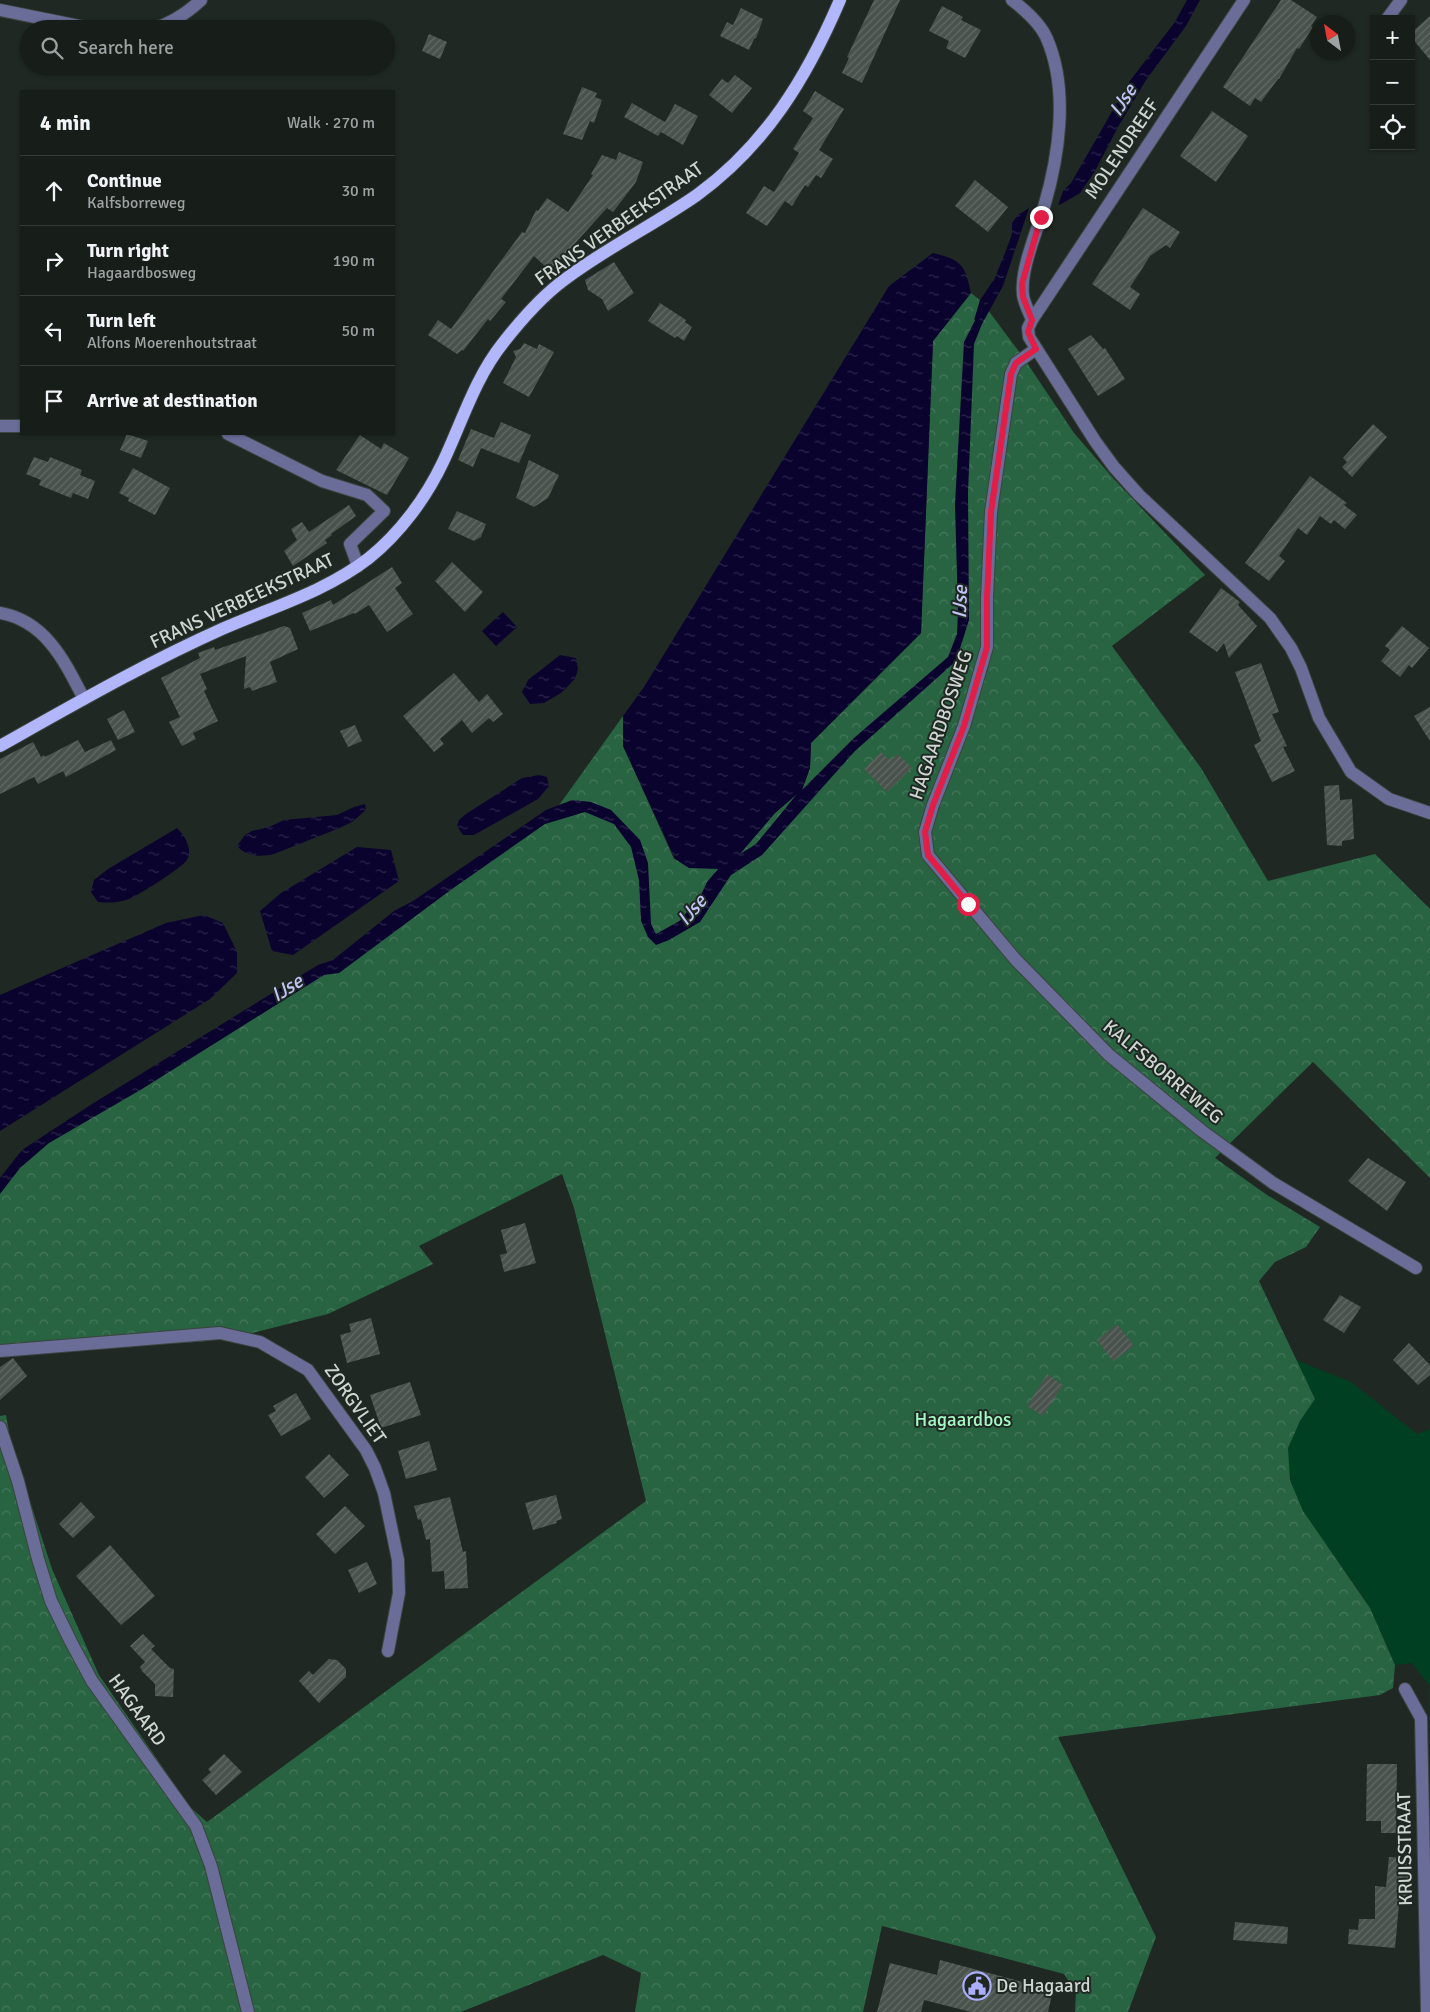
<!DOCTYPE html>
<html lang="en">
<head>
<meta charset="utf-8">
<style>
  :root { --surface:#171e1a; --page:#242b27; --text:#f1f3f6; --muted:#9ea2a2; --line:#363c39 }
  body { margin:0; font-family:Signika,sans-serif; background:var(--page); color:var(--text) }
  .controls { position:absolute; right:15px; top:15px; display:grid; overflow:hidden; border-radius:0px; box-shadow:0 1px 4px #0004 }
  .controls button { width:45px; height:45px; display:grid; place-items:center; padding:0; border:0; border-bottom:1px solid var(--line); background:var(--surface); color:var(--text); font:25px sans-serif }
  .compass { position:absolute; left:1310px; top:15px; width:45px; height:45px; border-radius:50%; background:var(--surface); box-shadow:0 1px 4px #0004; rotate:328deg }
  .stop { position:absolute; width:15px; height:15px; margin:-11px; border:4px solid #e11d48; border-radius:50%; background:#fff }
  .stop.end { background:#e11d48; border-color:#fff; box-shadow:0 1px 5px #0008 }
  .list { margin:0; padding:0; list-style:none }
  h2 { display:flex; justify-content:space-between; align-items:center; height:65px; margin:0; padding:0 20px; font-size:21px }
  h2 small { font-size:16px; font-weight:400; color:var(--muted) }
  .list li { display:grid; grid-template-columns:32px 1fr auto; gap:15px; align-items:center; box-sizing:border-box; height:70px; padding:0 20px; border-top:1px solid var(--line) }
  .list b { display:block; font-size:19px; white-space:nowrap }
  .list p { margin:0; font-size:16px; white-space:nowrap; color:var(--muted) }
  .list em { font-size:16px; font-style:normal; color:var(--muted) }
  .icon { flex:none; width:28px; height:28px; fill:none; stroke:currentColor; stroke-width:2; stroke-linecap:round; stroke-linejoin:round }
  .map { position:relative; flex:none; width:1430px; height:2012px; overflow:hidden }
  .search { position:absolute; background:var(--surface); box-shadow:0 1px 4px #0004; left:20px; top:20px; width:375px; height:55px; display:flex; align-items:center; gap:12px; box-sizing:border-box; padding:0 18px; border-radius:28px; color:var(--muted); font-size:19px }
  .panel { position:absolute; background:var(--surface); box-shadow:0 1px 4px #0004; left:20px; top:90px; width:375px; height:345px; border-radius:0px }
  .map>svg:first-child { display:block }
  .grass { fill:#003f21 }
  .forest { fill:url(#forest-crowns) }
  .water { fill:url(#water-ripples); fill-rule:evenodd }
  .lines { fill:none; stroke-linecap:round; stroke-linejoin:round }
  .stream { stroke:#0a032e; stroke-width:5 }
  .building { fill:url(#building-hatch) }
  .minor-casing { stroke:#3b443e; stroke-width:14 }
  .major-casing { stroke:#3b443e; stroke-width:14 }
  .minor { stroke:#6a6d97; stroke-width:12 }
  .major { stroke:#b2b7fc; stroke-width:12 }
  .route { stroke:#e11d48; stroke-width:6 }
  .labels { text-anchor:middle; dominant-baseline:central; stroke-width:4; stroke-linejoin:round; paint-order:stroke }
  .street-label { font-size:19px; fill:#cfd5d1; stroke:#1f2822 }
  .park-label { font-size:19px; fill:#a3f9c3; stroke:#1f2822 }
  .poi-label { font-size:19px; fill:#cfd5d1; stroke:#1f2822; text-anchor:start }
  .water-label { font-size:20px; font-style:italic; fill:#c1c5f6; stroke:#1f2822 }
</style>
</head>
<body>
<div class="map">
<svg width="1430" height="2012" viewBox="0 0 1430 2012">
  <defs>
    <pattern id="forest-crowns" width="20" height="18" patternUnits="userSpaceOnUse" patternTransform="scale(1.25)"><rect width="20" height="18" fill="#286342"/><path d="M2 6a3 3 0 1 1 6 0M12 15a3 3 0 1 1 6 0" fill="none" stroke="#46785c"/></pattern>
    <pattern id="water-ripples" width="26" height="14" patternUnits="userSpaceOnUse" patternTransform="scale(1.25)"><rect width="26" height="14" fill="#0a032e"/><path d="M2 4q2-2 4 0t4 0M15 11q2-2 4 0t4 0" fill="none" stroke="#2d274b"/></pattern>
    <pattern id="building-hatch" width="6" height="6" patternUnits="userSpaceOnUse" patternTransform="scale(1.25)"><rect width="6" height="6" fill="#49534c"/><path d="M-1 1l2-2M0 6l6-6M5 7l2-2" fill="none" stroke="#626b65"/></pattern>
  </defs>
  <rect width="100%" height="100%" fill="#1f2822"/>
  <!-- grass -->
  <path class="grass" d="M1296,1360L1351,1382L1417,1434L1430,1429V1734L1429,1685L1412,1663L1395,1665C1387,1646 1379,1627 1370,1609C1344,1560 1283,1510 1288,1450C1290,1434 1306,1412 1315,1399Z"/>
  <!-- forest -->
  <path class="forest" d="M971,293L982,302L1023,357L1074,433L1113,478L1205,575L1112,646L1201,768L1268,881L1375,854L1430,909V1178L1313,1062L1215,1158L1267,1195L1320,1227L1306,1247L1275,1262L1259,1281L1315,1399L1300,1421L1288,1448L1290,1480L1303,1511L1370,1608L1395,1665L1393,1688L1380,1695L1058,1737L1156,1937L1128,2012H1075L1076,1992L1064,1974L882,1926L863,2012H635L641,1973L603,1955L461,2012H0V1416L6,1415L11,1443L52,1569L99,1675L190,1807L207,1822L646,1501L574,1208L562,1174L419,1246L433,1264L328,1314L252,1333L209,1341L0,1355V1187L32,1149L384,928L552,815L623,716V746L674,859L732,862L775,813L802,790L810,768L811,743L921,633L933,341Z"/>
  <!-- water -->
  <path class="water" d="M1187,0H1200L1186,26L1146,80L1118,127L1095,171L1080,193L1058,206L1063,191L1071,183L1129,82L1175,22Z
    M1029,208L1003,286L982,324L974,344L968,493L969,620L956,661L855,751L762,855L731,875L700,922L669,940L656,945L648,937L641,921L639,880L631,847L614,824L585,812L545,824L452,889L339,973L324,975L142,1089L49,1143L20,1168L0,1194V1178L22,1150L92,1104L318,965L333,960L394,911L413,901L546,810L572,800L591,802L611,810L640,840L648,863L651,924L656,934L692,914L707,882L718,869L689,868L675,859L623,746V716L644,687L889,286L933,253C962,260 965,265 971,293L933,341L921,633L811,743L810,768L802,790L854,738L948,657L957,634L958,612L955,504L964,342L988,295L1007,248L1012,234V223L1018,215ZM797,794L756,844L740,854L775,813Z
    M503,612L517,627L496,646L482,631Z
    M560,655L576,658L578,669L575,679L561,693L544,703L530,704L522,692L528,680Z
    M539,775L547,777L549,786L538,799L474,835H463L457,826L459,820L466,814L522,778Z
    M365,804L366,810L352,822L337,829L274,854C261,857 247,857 237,846L245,835L252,831L269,827L284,820L337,815L354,807Z
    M177,828C185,836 193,849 187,860C183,867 135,898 126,900C116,903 108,903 98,902L91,892L94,880L108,869Z
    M357,847L391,850L399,881L293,955L272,951L260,911L281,893Z
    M204,915L223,923L237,952V973L210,999L0,1131V995L166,923Z"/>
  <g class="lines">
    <!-- stream -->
    <path class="stream" d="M977,319L982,302L994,284
      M682,922L699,901"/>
  </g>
  <!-- building -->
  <path class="building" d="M874,0H900L862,83L842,73L849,58L847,57Z
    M1281,0H1291L1317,17L1311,26L1313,27L1299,49L1297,48L1279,79H1278L1261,102L1255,98L1250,106L1223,87Z
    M942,6L963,17L961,20L981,30L965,58L946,48L949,41L929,31Z
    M741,8L763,19L756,38L754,39L749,50L720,36L727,22L733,25Z
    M1430,16V60L1411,37V33Z
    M429,34L447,42L440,59L422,51Z
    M735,75L752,88L732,113L709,95L722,79L728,83Z
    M582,87L597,93L595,97L602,100L594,123L590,121L582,140L563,134Z
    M815,91L844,109L819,150L833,159L821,178L816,175L808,187L805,185L792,206L785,201L767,226L746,213L764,186L774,192L799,153L793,149L813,118L803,111Z
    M632,103L665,122L675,104L698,116L683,145L661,132L658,136L624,117Z
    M1212,111L1248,136L1216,182L1180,156Z
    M619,152L643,162L636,182L613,212L607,208L550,271L534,256L501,299L506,302L490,321L488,319L463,351L462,350L457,354L428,335L438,320L451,329L522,232L525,233L536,210L538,211L547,198L568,212L593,175L591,174L602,155L616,160Z
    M975,180L1008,207L988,232L955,206Z
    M1143,208L1180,232L1170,248L1166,245L1150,256L1140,272L1130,287L1140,294L1130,310L1092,284Z
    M614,262L634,293L608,311L602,299L588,290L585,280Z
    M660,303L686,320L685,322L692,327L684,341L677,336L675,338L648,321Z
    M1091,335L1103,349L1105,348L1125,379L1098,396L1068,349Z
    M524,343L537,349L539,344L554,352L529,397L503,383L516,357L513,351L520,349Z
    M501,422L531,435L519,463L481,448L473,467L458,460L471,429L494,438Z
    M1373,424L1387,437L1352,477L1342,467L1347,462L1343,458Z
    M127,434L148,441L141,458L120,450Z
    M360,435L381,449L384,443L409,458L387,495L336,470Z
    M34,457L48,462L50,457L82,470L80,475L95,481L88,499L73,493L71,498L39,485L41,480L26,474Z
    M529,460L559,475L548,498L534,507L516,498Z
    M133,468L170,488L155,515L128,501L129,498L119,493Z
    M1310,476L1347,503L1344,505L1357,515L1345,529L1334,520L1331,524L1320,516L1307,535L1298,528L1279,556L1285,561L1269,581L1245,563Z
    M349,505L356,516L331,534L332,535L325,540L327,543L293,566L284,551L297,540L291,529L302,522L309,532Z
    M457,511L486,524L481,537L474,541L448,529Z
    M452,562L483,592L465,612L435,581Z
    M392,567L402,583L395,588L413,614L387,632L369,605L355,614L354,613L310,631L302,613L331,600L333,605Z
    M1221,588L1240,602L1238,605L1257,626L1229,658L1224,643L1217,652L1189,632Z
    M284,626L290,628L298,649L270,662L277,682L252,691L250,687L244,689L246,656L200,674L207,689L204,691L218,721L193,733L196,739L182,746L169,722L180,717L161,678L200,658L198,653L214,647L215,650Z
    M1402,626L1429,648L1412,668L1409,665L1400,677L1381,661L1390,650L1385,646Z
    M1261,663L1279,712L1272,714L1287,746L1283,747L1295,771L1272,782L1254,745L1261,741L1235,672Z
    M454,673L479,702L487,694L503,714L493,722L489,718L472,733L462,720L440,739L444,744L434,752L403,716Z
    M1430,707V741L1414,716Z
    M124,710L135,732L118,740L107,719Z
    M355,725L362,741L348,747L340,731Z
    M78,740L85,752L111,740L116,750L66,777L63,771L38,784L34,777L0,794V759L33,742L41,757L44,755L45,757Z
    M881,752L888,759L889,757L891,760L898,754L912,768L887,792L864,769Z
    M1339,785L1340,800L1352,799L1354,839L1342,841V846L1327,845L1324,786Z
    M1368,1158L1406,1182L1387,1211L1348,1181Z
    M525,1223L536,1263L504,1272L500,1255L507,1253L501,1230Z
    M1340,1295L1361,1307L1344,1333L1323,1320Z
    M371,1318L380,1354L347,1363L340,1335L351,1332L349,1324Z
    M1117,1324L1134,1346L1113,1361L1097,1340Z
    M1409,1343L1430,1365V1375L1418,1385L1393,1360Z
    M13,1358L27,1376L0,1400V1367Z
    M1047,1374L1063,1385L1043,1416L1027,1406Z
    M410,1382L421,1415L381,1428L370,1395Z
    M296,1393L311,1419L281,1436L268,1415L276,1411L273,1406Z
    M429,1441L437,1470L406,1479L398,1451Z
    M329,1454L349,1475L324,1498L305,1477Z
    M556,1495L562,1519L556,1521L557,1523L533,1530L525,1503Z
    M450,1497L463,1552L466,1551L468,1588L445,1589L444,1571L432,1572L430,1539L426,1540L421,1519L418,1520L414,1506Z
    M81,1502L95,1517L73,1538L59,1524Z
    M345,1506L365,1526L335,1554L316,1534Z
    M110,1545L155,1596L121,1625L76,1576Z
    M367,1562L377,1584L359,1593L348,1570Z
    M143,1634L155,1646L151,1649L170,1668L174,1669L173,1697L155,1696V1684L142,1671L140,1667L145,1662L130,1646Z
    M329,1659L337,1660L346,1669V1677L319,1703L299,1681L309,1671L313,1675Z
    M224,1754L242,1772L216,1795L202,1780L211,1772L208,1769Z
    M1367,1764H1397L1396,1833H1381V1821H1366Z
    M1389,1857L1407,1858L1406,1871L1409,1872L1408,1905L1399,1904L1395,1948L1348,1944L1349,1929L1358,1930L1359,1919H1375V1886L1386,1887Z
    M1235,1922L1288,1927L1287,1944L1233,1940Z
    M940,1960L1053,1990L1048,2012H971L924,2000L921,2012H877L890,1963L937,1975Z"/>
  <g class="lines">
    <!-- minor casing -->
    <g class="minor-casing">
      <path id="minor" d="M1012,0C1025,10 1041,24 1047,39C1069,90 1059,156 1044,207C1037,232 1020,269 1023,295C1024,303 1029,312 1032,320
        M1244,0L1032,320L1028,328L1029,337L1095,441L1114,467L1139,495L1270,618L1291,648L1301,668L1319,718L1351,772L1389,799L1430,813
        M0,10L94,29
        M1387,19L1401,0
        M152,29C170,24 187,13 201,0
        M1036,349L1016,363L1011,374L991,512L987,598V647L964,726L933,805L925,832L928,855L1015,959L1109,1055L1202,1131L1273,1183L1416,1268
        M0,426H21
        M228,434L322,481L367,495L384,511L350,544L358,566
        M0,613C46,621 65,662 84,699
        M0,1351L220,1333L260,1342L308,1370L366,1450L375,1468L384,1493L398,1560L399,1593L388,1651
        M0,1427L18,1481L38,1559L51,1601L71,1642L92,1681L196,1826L211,1866L248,2012
        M1405,1689L1421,1718L1427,2012"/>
    </g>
    <!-- major casing -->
    <g class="major-casing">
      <path id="major" d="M0,746C73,705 146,663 222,629C272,607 325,592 369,558C400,533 426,498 443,462C462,422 475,378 503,343C521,320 541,297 564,280C606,248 654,225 697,195C766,145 807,77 840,0"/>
    </g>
    <!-- minor -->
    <use href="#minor" class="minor"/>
    <!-- major -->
    <use href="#major" class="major"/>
  </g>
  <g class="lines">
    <!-- route -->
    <path class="route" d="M968,904L928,855L925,832L933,805L964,726L987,647V598L991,512L1011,374L1016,363L1036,349L1028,332L1032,320L1023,297L1022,284L1041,217"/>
  </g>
  <!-- icons -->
  <defs>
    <g id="civic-ring" transform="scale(1.4375)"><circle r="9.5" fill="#1f2822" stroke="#abaffb" stroke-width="1.5"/><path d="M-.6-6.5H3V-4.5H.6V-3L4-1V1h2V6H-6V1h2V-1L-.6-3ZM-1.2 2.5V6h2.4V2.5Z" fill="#abaffb"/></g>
  </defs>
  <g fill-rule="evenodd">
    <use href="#civic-ring" x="977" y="1986"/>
  </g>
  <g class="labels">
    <!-- street labels -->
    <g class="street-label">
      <text transform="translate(1122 149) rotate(-56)">MOLENDREEF</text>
      <text transform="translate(619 224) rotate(-35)">FRANS VERBEEKSTRAAT</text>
      <text transform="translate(242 601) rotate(-25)">FRANS VERBEEKSTRAAT</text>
      <text transform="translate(941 725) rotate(-71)">HAGAARDBOSWEG</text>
      <text transform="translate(1163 1072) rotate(40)">KALFSBORREWEG</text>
      <text transform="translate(355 1404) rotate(55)">ZORGVLIET</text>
      <text transform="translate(137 1710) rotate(54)">HAGAARD</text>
      <text transform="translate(1405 1849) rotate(-91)">KRUISSTRAAT</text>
    </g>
    <!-- park labels -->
    <g class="park-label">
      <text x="963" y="1420">Hagaardbos</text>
    </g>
    <!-- poi labels -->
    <g class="poi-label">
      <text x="996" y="1986">De Hagaard</text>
    </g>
    <!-- water labels -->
    <g class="water-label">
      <text transform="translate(1123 100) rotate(-57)">IJse</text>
      <text transform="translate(960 602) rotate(-88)">IJse</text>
      <text transform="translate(692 910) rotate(-50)">IJse</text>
      <text transform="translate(287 988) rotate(-32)">IJse</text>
    </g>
  </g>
</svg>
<div class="controls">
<button>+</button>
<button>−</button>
<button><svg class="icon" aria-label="locate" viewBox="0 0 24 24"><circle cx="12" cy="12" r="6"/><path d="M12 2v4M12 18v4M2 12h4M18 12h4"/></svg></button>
</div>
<svg class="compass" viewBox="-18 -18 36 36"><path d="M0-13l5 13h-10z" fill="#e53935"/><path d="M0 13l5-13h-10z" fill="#9ea2a2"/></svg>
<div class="stop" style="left:968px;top:904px"></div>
<div class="stop end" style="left:1041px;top:217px"></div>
<div class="search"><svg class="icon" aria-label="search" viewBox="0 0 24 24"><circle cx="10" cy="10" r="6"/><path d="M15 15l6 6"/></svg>Search here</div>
<section class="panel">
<h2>4 min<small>Walk · 270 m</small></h2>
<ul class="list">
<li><svg class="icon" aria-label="ahead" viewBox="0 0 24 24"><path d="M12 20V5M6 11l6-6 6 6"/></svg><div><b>Continue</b><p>Kalfsborreweg</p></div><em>30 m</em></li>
<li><svg class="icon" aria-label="right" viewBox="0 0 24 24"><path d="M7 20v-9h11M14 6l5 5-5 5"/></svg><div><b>Turn right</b><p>Hagaardbosweg</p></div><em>190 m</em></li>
<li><svg class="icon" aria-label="left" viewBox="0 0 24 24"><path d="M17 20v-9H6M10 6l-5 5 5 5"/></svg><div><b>Turn left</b><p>Alfons Moerenhoutstraat</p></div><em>50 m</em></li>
<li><svg class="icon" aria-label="arrive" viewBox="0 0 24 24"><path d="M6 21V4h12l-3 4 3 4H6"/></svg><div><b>Arrive at destination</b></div></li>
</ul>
</section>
</div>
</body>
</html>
